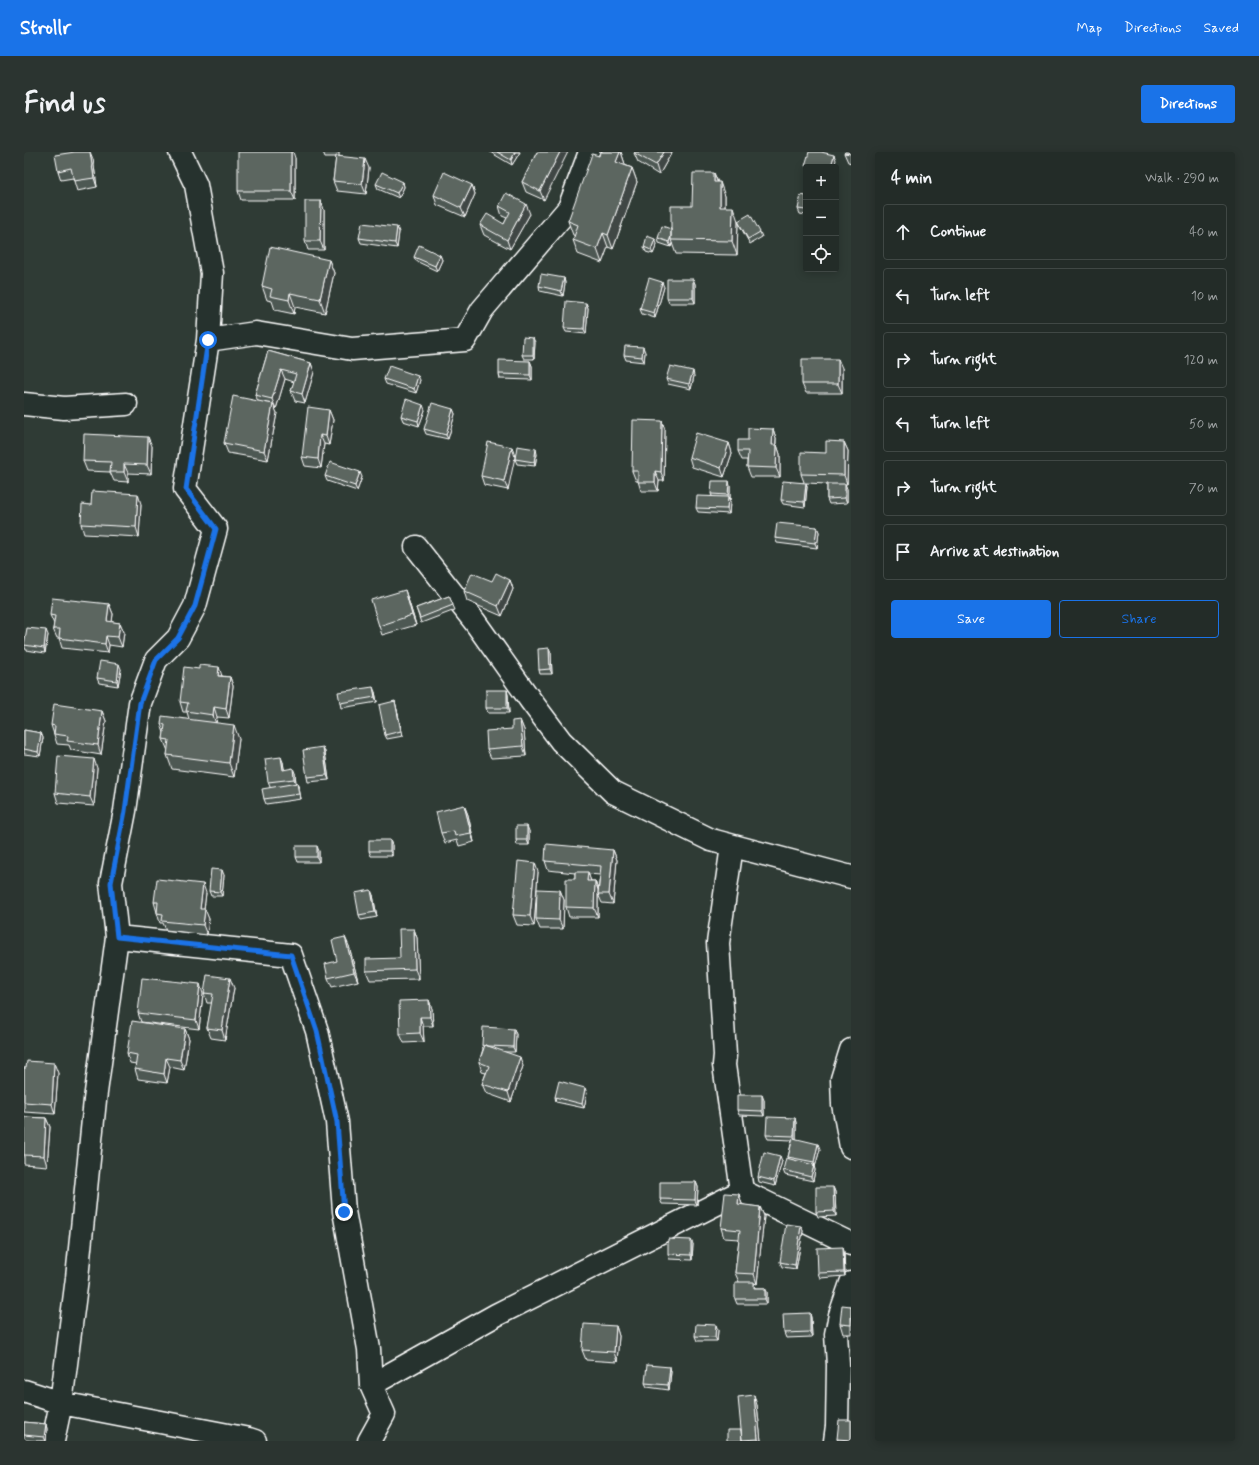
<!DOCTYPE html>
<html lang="en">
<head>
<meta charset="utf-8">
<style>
  :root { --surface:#232c28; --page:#2b3430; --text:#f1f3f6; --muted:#a3a7a8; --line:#404845; --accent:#1a73e8 }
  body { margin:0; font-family:Mynerve,sans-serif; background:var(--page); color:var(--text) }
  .controls { position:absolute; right:12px; top:12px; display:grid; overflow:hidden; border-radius:4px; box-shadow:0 2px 10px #0003 }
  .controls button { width:36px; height:36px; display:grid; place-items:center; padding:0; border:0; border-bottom:1px solid var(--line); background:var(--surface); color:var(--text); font:20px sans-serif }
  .stop { position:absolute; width:12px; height:12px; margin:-9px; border:3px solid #1a73e8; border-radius:50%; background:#fff }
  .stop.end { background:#1a73e8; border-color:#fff; box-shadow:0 1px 4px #0008 }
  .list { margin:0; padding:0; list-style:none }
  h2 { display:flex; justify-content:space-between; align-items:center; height:52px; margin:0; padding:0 16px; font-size:17px }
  h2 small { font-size:13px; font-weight:400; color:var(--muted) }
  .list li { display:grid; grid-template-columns:26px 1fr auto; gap:12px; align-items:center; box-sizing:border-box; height:56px; margin:0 8px 8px; padding:0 8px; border:1px solid var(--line); border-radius:4px }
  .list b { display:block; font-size:15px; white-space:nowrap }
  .list em { font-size:13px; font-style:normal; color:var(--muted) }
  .actions { display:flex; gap:8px; padding:12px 16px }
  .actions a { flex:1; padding:9px 0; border:1px solid var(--accent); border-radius:4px; text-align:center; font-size:14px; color:var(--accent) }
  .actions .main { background:var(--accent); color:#fff }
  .icon { flex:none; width:22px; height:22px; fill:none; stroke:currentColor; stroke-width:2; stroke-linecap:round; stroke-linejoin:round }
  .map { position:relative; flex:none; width:827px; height:1289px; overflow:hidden; border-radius:4px }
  header { display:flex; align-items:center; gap:24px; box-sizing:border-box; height:56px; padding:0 20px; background:var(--accent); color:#fff }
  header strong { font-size:19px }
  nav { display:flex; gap:22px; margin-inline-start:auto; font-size:14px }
  .intro { display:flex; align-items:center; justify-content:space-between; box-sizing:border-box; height:96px; padding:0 24px }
  h1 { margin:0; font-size:28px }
  .button { padding:10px 18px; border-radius:4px; background:var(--accent); color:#fff; font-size:14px; font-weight:700 }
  main { display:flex; gap:24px; padding:0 24px }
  aside { flex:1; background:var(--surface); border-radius:4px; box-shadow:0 2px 10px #0003 }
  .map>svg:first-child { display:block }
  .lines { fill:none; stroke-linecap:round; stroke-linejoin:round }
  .minor-casing { stroke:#fff; stroke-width:25 }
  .minor { stroke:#26332d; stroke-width:22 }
  .wall { fill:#4e5853; stroke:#fff; fill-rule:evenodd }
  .shaded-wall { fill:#404744; stroke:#fff }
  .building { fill:#5b6661; stroke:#fff }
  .route { stroke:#1a73e8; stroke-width:5 }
</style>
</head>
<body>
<header>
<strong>Strollr</strong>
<nav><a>Map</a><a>Directions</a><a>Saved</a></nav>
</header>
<div class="intro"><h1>Find us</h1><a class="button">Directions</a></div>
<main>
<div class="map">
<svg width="827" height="1289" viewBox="0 0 827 1289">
  <rect width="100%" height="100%" fill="#2f3b35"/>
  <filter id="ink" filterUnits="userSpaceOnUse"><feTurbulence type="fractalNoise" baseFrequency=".025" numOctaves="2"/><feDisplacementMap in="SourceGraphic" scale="8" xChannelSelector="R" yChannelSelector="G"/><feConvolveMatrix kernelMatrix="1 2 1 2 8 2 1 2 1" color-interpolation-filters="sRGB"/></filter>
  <g filter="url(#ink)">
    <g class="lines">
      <!-- minor casing -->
      <g class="minor-casing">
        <path id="minor" d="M156,0L172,33L188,121L184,188
          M0,252L40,256L102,252
          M392,395L451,470L507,549L537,589L589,640L687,688L827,725
          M708,694L694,791L701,903L700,913L718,1039
          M93,785L267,803L293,879L313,970L320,1059L345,1197L347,1233L360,1262L345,1289
          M827,898L818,927L819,952L827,995
          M347,1233L472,1163L718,1039L827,1092
          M0,1239L37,1251L225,1287L231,1289
          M29,1289L37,1251L53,1126L71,948L93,785L87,731L101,659L116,551L132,508L154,486L171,454L192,377L161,337L184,188L232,181L328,197L441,188L458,158L545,56L566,0
          M811,1289L813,1274L814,1213L812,1182L816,1163L827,1131"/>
      </g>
      <!-- minor -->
      <use href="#minor" class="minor"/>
    </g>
    <!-- wall -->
    <path class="wall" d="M299,0H315V4L345,16L342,42L313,39L309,29L312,5H301Z
      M466,0H496L488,13Z
      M513,0L520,48L502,40L498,30Z
      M576,0H597L601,12V13L608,16L613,30L589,97L584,95L578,111L554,102L549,88L551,84L549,83L544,69Z
      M611,0H648L635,23L614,10L610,1Z
      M827,0V11L824,10L820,1Z
      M271,6V48H217L214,39Z
      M69,7L73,35L53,39L49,26L37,28L34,19Z
      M690,21L694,30L701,44V55L714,69L713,103L652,102L648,91L647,95L635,91L634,86L647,77L668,54Z
      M379,30L380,35L375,46L354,37L352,32Z
      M448,33L451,42L441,65L413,53L410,43Z
      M782,44V63L776,62L774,57Z
      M297,49L300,58V98H284L281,89Z
      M475,54L506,62L486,97L460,83L456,73L480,72L483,66L478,64Z
      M714,69L736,80L738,85L726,92L716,74Z
      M375,80L373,96L337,91L335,86Z
      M633,92L629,102L622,100L620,95Z
      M416,103L418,108L413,119L392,109L390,105Z
      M305,108L310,121L301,161L271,155L270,162L251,158L248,149L243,148L238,134Z
      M540,126L541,131L539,144L516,139L515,134Z
      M669,127L671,132V151H645L643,146Z
      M640,135L631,166L618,162L616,157Z
      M562,151L564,156L562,182L542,180L540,176Z
      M511,190L510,207H500L498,203Z
      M244,199L287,211L290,220L281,251L271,249L267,239L270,230L261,227L252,257H251L253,261L244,308L204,301L200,291L234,249L231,243Z
      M621,200L620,210L602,208L600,203Z
      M506,209L508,214V228L476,227L475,222Z
      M818,216V241H782L778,232Z
      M670,224L667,237L644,232L642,227Z
      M360,227L396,228L392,241L362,232Z
      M429,257L431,262L424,287L402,282L400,277Z
      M305,258L309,268L305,293L300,292L297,316L281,314L278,305Z
      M401,258L395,274L379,269L377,264Z
      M638,269L641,278L640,329H635L634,339H617L614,329H612L608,319Z
      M749,277L752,286V293H753L756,302V325H727L723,315V308H718L714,299L724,288Z
      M820,290L824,299L823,332H821L823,337V351L805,352L803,347V332L782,331L783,335L781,355L759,352L757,348L780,330L777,322L802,301Z
      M705,291L708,301L700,325L668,315L665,305Z
      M128,294L127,322L104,321V330L90,329L86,320L63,319L59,309Z
      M488,295L484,338L460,333L457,324Z
      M513,302L511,314L493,312L491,307Z
      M301,324L338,325L333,339L303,329Z
      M706,334V348H705L706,350L705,362L674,360L672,356L688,344L687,342Z
      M117,352L115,385L60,382L57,372Z
      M793,375L795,380L793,396L753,391L751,386Z
      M486,428L489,437L478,464L443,449L440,439Z
      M425,444L431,458L397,471L392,456Z
      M384,447L392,473L358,483L355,474Z
      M85,452L89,462L88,470L96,471L100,480L98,495L85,493L84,501L38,496L35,486H33L29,477L30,472L26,463Z
      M24,483L21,501L2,498L0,493Z
      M525,496L527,501L528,522H516L515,518Z
      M97,517L94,534L75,531L73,526Z
      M175,517L198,524L206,525L209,534L205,566L193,565L192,571L215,587L210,625L148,617L143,603L144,599L139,587L140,581L137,572L165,567L163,560H159L156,550Z
      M483,538L484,543L485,561H464L462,556Z
      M351,540L353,550L317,556L316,551Z
      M372,554L379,584L363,587L361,583Z
      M78,559L82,569L77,603L47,598L45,593L33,592L27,573Z
      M496,568L500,578L502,604L467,606L463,597L488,577Z
      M0,578L17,581L19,586L16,604L0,602Z
      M299,595L301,600L305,628L284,630L283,625Z
      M259,610L260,617L271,621L272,631L275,636L277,647L242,652L240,647L246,635L244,630Z
      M73,616L70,654L34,651L31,641Z
      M440,653L444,663L450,690L435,694L433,688L421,691L417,681Z
      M505,679V693H493L492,688Z
      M368,693V704H347L345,699Z
      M589,698L593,708L589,752L578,751L574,742V765H545L542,755L551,727V721L524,718L521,709ZM564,722L576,723L574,738L571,729H567Z
      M295,699V710H274L272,705Z
      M514,720L510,774L493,773L489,763Z
      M200,723L198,744H187L185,739Z
      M536,738L540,748L539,777H516L512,767Z
      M182,741L180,757L185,767L183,783L142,778L139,771H136L130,750Z
      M349,743L353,765L337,768L335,763Z
      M390,777L393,786L395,827L346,828L342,819L376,806Z
      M325,794L334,829L308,835L304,826L313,809Z
      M210,836L201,888L187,886L183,876L188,851H183L180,841Z
      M179,842L175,877L117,870L114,861Z
      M405,848L408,857L409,874H399L400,890L380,891L376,882Z
      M161,877L165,887L160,918L146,915L143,931L114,927L111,917L112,912L106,911L103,901Z
      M492,882L491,900H480L499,914L487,950L462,941L458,932L462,921L458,920L455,910L459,897L458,893Z
      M0,916L34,921L31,962L0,960Z
      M563,941L560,956L532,950L531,945Z
      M740,948V964L715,963L713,958Z
      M0,965L22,966L26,975L23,1014L0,1012Z
      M771,966L772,971V987L796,997L791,1015H790L791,1018L789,1029L761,1023L759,1018L765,1007L764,1005L768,988L744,987L742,983Z
      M758,1009L751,1034L735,1030L734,1025Z
      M672,1030L674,1035L673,1053L638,1052L636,1047Z
      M809,1035L811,1040L812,1064L794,1065L792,1060Z
      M715,1042L718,1053L736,1055L740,1064L733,1132L730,1131L731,1136H741L743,1140V1152H713L711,1147L715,1130L711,1121L715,1087L700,1086L697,1076Z
      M777,1074L779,1079L772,1117L758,1115L756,1110Z
      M669,1092L668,1108L645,1107L644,1102Z
      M819,1095L820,1100L821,1124L796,1126L794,1121Z
      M827,1154V1182H819L816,1172Z
      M786,1161L787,1166L788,1185L762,1186L760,1181Z
      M592,1174L595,1184L593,1210L562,1208L558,1198Z
      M694,1178L693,1189H673L671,1184Z
      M646,1215L647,1220L645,1238L623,1235L621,1231Z
      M733,1253L737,1289H703L717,1278Z
      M827,1268V1289H814L813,1287Z
      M0,1270L22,1272L23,1277L22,1289H11L0,1288Z"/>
    <!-- shaded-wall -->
    <path class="shaded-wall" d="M66,0L69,7L73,35L70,26Z
      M267,0H269L271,6V48L267,39Z
      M491,0H496L488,13L487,8Z
      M536,0H544L520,48L516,39Z
      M596,0H597L601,12L597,24L592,10Z
      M640,0H648L635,23L632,13Z
      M810,3L812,8L810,15H807Z
      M341,7L345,16L342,42L338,32Z
      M608,16L613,30L589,97L584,83Z
      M690,21L695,35L690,30Z
      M379,30L380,35L375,46L373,41Z
      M696,30L701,44V69L696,55Z
      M448,33L451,42L441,65L437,56Z
      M297,49L300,58V98L296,89Z
      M502,52L506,62L486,97L483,88Z
      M709,55L714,69L713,103L708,89Z
      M373,75L375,80L373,96L371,91Z
      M649,78L647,88L648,91L647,95L645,90Z
      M579,81L584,95L578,111L573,97Z
      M631,87L633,92L629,102L627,98Z
      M416,103L418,108L413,119L411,114Z
      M305,108L310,121L301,161L296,147Z
      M540,126L541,131L539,144L537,139Z
      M669,127L671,132V151L669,146Z
      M638,130L640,135L631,166L630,161Z
      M266,141L271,155L270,162L265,148Z
      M562,151L564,156L562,182L560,177Z
      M509,186L511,190L510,207L509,203Z
      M619,195L621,200L620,210L618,205Z
      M814,207L818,216V241L814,232Z
      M506,209L508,214V228L506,223Z
      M287,211L290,220L281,251L278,242Z
      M257,218L261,227L252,257L248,247Z
      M669,219L670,224L667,237L665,232Z
      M394,224L396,228L392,241L390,237Z
      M249,252L253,261L244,308L240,299Z
      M399,253L401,258L395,274L394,269Z
      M429,257L431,262L424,287L422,283Z
      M305,258L309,268L305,293L302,284Z
      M638,269L641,278L640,329L637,320Z
      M749,277L752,286L751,302L748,293Z
      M296,283L300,292L297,316L294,307Z
      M124,285L128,294L127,322L123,313Z
      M820,290L824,299L823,332L820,323Z
      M705,291L708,301L700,325L697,316Z
      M753,293L756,302V325L752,316Z
      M488,295L491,305L484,338L480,329Z
      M512,297L513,302L511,314L510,310Z
      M100,312L104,321V330L100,320Z
      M631,319L635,329L634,339L631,330Z
      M336,320L338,325L333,339L331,334Z
      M705,329L706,334V348L704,343Z
      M782,331L783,335L781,355L780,350Z
      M821,332L823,337V351L821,346Z
      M114,342L117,352L115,385L112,375Z
      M704,345L706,350L705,362L703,357Z
      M793,375L795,380L793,396L791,391Z
      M486,428L489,437L478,464L474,454Z
      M381,438L384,447L392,473L388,463Z
      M85,452L89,462L87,478L83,469Z
      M96,471L100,480L98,495L94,485Z
      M22,478L24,483L21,501L20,496Z
      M82,484L85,493L84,501L81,492Z
      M525,496L527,501L528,522L526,517Z
      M95,512L97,517L94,534L93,529Z
      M195,515L198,524H194Z
      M206,525L209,534L205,566L202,557Z
      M349,535L351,540L353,550L351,545Z
      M483,538L484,543L485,561L483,556Z
      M371,549L372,554L379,584L377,579Z
      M190,555L193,565L192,572L189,563Z
      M78,559L82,569L77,603L74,593Z
      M496,568L500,578L502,604L499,594Z
      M210,573L215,587L210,625L205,611Z
      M17,581L19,586L16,604L14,600Z
      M299,595L301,600L305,628L303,623Z
      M257,605L259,610L261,622L259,618Z
      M70,607L73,616L70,654L66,645Z
      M269,616L271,621L272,632L270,627Z
      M273,631L275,636L277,647L275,642Z
      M440,653L444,663L450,690L447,681Z
      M503,674L505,679V693L503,688Z
      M366,688L368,693V704L366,699Z
      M293,694L295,699V710L293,705Z
      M589,698L593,708L589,752L585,742Z
      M511,711L514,720L510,774L506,764Z
      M198,718L200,723L198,744L196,740Z
      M564,720L567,730L563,729Z
      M571,729L574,738V765L570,756Z
      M179,732L182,741L179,766L176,757Z
      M347,738L349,743L353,765L351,760Z
      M536,738L540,748L539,777L535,768Z
      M181,757L185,767L183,783L179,773Z
      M390,777L393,786L395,827L391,817Z
      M321,785L325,794L334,829L330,820Z
      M206,826L210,836L201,888L198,878Z
      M176,832L179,842L175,877L172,868Z
      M405,848L408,857L409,874L406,865Z
      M396,865L399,874L400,890L396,881Z
      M161,877L165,887L160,918L156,908Z
      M490,877L492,882L491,900L489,895Z
      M496,905L499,914L487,950L484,940Z
      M142,906L146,915L143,931L140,922Z
      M30,911L34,921L31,962L28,952Z
      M561,936L563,941L560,956L558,952Z
      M738,943L740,948V964L738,959Z
      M22,966L26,975L23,1014L20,1004Z
      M771,966L772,971V989L770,984Z
      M794,992L796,997L791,1015L790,1010Z
      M756,1004L758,1009L751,1034L750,1029Z
      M790,1013L791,1018L789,1029L787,1025Z
      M672,1030L674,1035L673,1053L671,1048Z
      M809,1035L811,1040L812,1064L810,1059Z
      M715,1042L718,1052L717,1062L714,1052Z
      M736,1055L740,1064L733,1132L730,1122Z
      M777,1074L779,1079L772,1117L771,1113Z
      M667,1088L669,1092L668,1108L667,1103Z
      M819,1095L820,1100L821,1124L820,1120Z
      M741,1136L743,1140V1152L741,1147Z
      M786,1161L787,1166L788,1185L786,1180Z
      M692,1173L694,1178L693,1189L691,1185Z
      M592,1174L595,1184L593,1210L590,1200Z
      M646,1215L647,1220L645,1238L644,1233Z
      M730,1243L733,1253L737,1289H735L734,1287Z
      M22,1272L23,1277L22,1289L20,1285Z"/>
    <!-- building -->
    <path class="building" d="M51,0H66L70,26L50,29L47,16L34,19L31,3Z
      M214,0H267V39H214Z
      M473,0H491L487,8Z
      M513,0H536L516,39L498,30Z
      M576,0H596L592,10L608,16L584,83L579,81L573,97L549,88L554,73L544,69L568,2L575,4Z
      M611,0H640L632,13L610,1Z
      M785,0H797L810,3L807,15H788L781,14Z
      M821,0H827V2L820,1Z
      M312,4L341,7L338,32L309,29Z
      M358,20L379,30L373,41L352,32Z
      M420,20L448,33L437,56L410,43Z
      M669,21H690V30H696V55H709L708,89L647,88V54H668Z
      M482,41L502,52L483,88L456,73L463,62L480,72L486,60L475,54Z
      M777,43L782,44V58L774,57Z
      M281,49H297L296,89H281Z
      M726,62L736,80L724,87L714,69Z
      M338,71L373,75L371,91L335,86Z
      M638,74L647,77V84L645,90L634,86Z
      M623,84L631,87L627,98L620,95Z
      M395,93L416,103L411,114L390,105Z
      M246,95L305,108L296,147L266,141L265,148L246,144L248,137L238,134Z
      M517,122L540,126L537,139L515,134Z
      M625,126L638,130L630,161L616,157Z
      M643,127H669V146H643Z
      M542,149L562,151L560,177L540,176Z
      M499,185L509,186V203H498Z
      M601,194L619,195L618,205L600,203Z
      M244,199L287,211L278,242L267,239L272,222L257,218L248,247L231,243Z
      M778,207H814V232H778Z
      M475,208L506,209V223L475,222Z
      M365,214L394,224L390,237L360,227Z
      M646,214L669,219L665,232L642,227Z
      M209,244L249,252L240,299L200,291Z
      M382,247L399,253L394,269L377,264Z
      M408,251L429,257L422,283L400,277Z
      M284,255L305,258L302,284L296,283L294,307L278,305Z
      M609,268L638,269L637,320L631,319V330H614V319H608Z
      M724,276L749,277L748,293H753L752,316L723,315L724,299H714V288H724Z
      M672,281L705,291L697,316L665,305Z
      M60,282L124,285L123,313L100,312V320H86L87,310L59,309Z
      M802,289L820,290V323L777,322V300L802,301Z
      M464,290L488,295L480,329L457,324Z
      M493,294L512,297L510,310L491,307Z
      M306,310L336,320L331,334L301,324Z
      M688,329H705L704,343L687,342Z
      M759,329L782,331L780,350L757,348Z
      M803,332H821V346L803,347Z
      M68,339L114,342L112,375L57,372L58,352L67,353Z
      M673,344L704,345L703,357L672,356Z
      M753,371L793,375L791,391L751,386Z
      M448,421L468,429L472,421L486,428L474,454L440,439Z
      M381,438L388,463L355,474L347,448Z
      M425,444L429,453L396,466L392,456Z
      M28,446L85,452L83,469L96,471L94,485L82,484L81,492L35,486L36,477H29L31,464L26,463Z
      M3,476L22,478L20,496L0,493Z
      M525,496L526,517L515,518L514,497Z
      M76,509L95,512L93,529L73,526Z
      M175,513L195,515L194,524L206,525L202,557L190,555L189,563L162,559L164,551L156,550L160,515L175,517Z
      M349,535L351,545L316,551L314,540Z
      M462,538H483V556H462Z
      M371,549L377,579L361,583L355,553Z
      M30,552L78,559L74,593L43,589L44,584L30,582L31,574L27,573Z
      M138,564L210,573L205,611L143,603L145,588L139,587L141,573L137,572Z
      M496,568L499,594L463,597L462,579L488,577V569Z
      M0,578L17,581L14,600L0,597Z
      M299,595L303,623L283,625L279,598Z
      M34,604L70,607L66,645L31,641Z
      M257,605L259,618L269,616L270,627L244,630L241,607Z
      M273,631L275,642L240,647L238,637Z
      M440,653L447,681L431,684L430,679L417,681L412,660Z
      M492,674H503V688H492Z
      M345,688H366V699H345Z
      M522,692L589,698L585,742H574L577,714L521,709Z
      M272,694H293V705H272Z
      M494,709L511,711L506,764L489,763Z
      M187,717L198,718L196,740L185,739Z
      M551,720H564L563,729H571L570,756L542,755V727H551Z
      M133,727L179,732L176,757H181L179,773L138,769L139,762L133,761L134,750H130Z
      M513,737L536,738L535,768L512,767Z
      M347,738L351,760L335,763L331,741Z
      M375,777H390L391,817L342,819V807L376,806Z
      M321,785L330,820L304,826L301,812L313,809L308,788Z
      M183,823L206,826L198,878L183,876L189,842L180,841Z
      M118,826L176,832L172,868L114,861Z
      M405,848L406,865H396V881L376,882L375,849Z
      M108,869L161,877L156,908L142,906L140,922L111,917L113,903L103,901Z
      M459,875L490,877L489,895L464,894L461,893L460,894L458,893Z
      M461,893L496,905L484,940L458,932L465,914L455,910Z
      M3,909L30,911L28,952L0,950V916H2Z
      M535,929L561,936L558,952L531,945Z
      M713,943H738V959L713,958Z
      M0,965L22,966L20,1004L0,1003Z
      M743,965L771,966L770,984L742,983Z
      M769,986L794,992L790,1010L764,1005Z
      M740,1000L756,1004L750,1029L734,1025Z
      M762,1006L790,1013L787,1025L759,1018Z
      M636,1030H672L671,1048L636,1047Z
      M792,1035H809L810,1059L792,1060Z
      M701,1041L715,1042L714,1052L736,1055L730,1122L711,1121L716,1078L697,1076Z
      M762,1072L777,1074L771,1113L756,1110Z
      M644,1087L667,1088V1103L644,1102Z
      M819,1095L820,1120L794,1121L793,1096Z
      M711,1130H730V1136H741V1147H711Z
      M818,1153L827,1154V1173L816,1172Z
      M786,1161V1180L760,1181L759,1162Z
      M560,1172L592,1174L590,1200L558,1198Z
      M672,1172L692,1173L691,1185L671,1184Z
      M623,1213L646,1215L644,1233L621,1231Z
      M730,1243L734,1287L718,1288L714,1245Z
      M815,1268H827V1288L813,1287Z
      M0,1270L22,1272L20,1285L0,1283Z
      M703,1278H717L718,1289H703Z"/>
  </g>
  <g class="lines" filter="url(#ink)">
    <!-- route -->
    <path class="route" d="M184,188L162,337L192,377L171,454L154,486L132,508L116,551L101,659L87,731L93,785L267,803L293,879L313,970L320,1060"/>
  </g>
</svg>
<div class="controls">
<button>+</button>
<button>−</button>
<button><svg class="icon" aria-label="locate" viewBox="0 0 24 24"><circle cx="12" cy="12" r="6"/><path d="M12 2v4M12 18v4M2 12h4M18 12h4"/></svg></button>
</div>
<div class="stop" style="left:184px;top:188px"></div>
<div class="stop end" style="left:320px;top:1060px"></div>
</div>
<aside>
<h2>4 min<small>Walk · 290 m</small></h2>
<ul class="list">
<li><svg class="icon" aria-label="ahead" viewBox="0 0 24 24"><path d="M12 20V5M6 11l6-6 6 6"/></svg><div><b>Continue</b></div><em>40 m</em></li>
<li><svg class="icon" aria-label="left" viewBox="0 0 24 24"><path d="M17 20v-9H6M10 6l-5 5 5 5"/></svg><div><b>Turn left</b></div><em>10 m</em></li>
<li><svg class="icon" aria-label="right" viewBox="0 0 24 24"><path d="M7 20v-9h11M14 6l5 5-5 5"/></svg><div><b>Turn right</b></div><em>120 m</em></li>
<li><svg class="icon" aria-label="left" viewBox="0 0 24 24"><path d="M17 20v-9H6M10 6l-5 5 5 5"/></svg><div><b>Turn left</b></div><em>50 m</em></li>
<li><svg class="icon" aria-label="right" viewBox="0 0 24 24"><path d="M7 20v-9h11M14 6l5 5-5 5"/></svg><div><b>Turn right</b></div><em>70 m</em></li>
<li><svg class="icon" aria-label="arrive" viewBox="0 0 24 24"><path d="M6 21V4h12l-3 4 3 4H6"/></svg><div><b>Arrive at destination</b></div></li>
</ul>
<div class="actions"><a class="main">Save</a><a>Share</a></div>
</aside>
</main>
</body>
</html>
